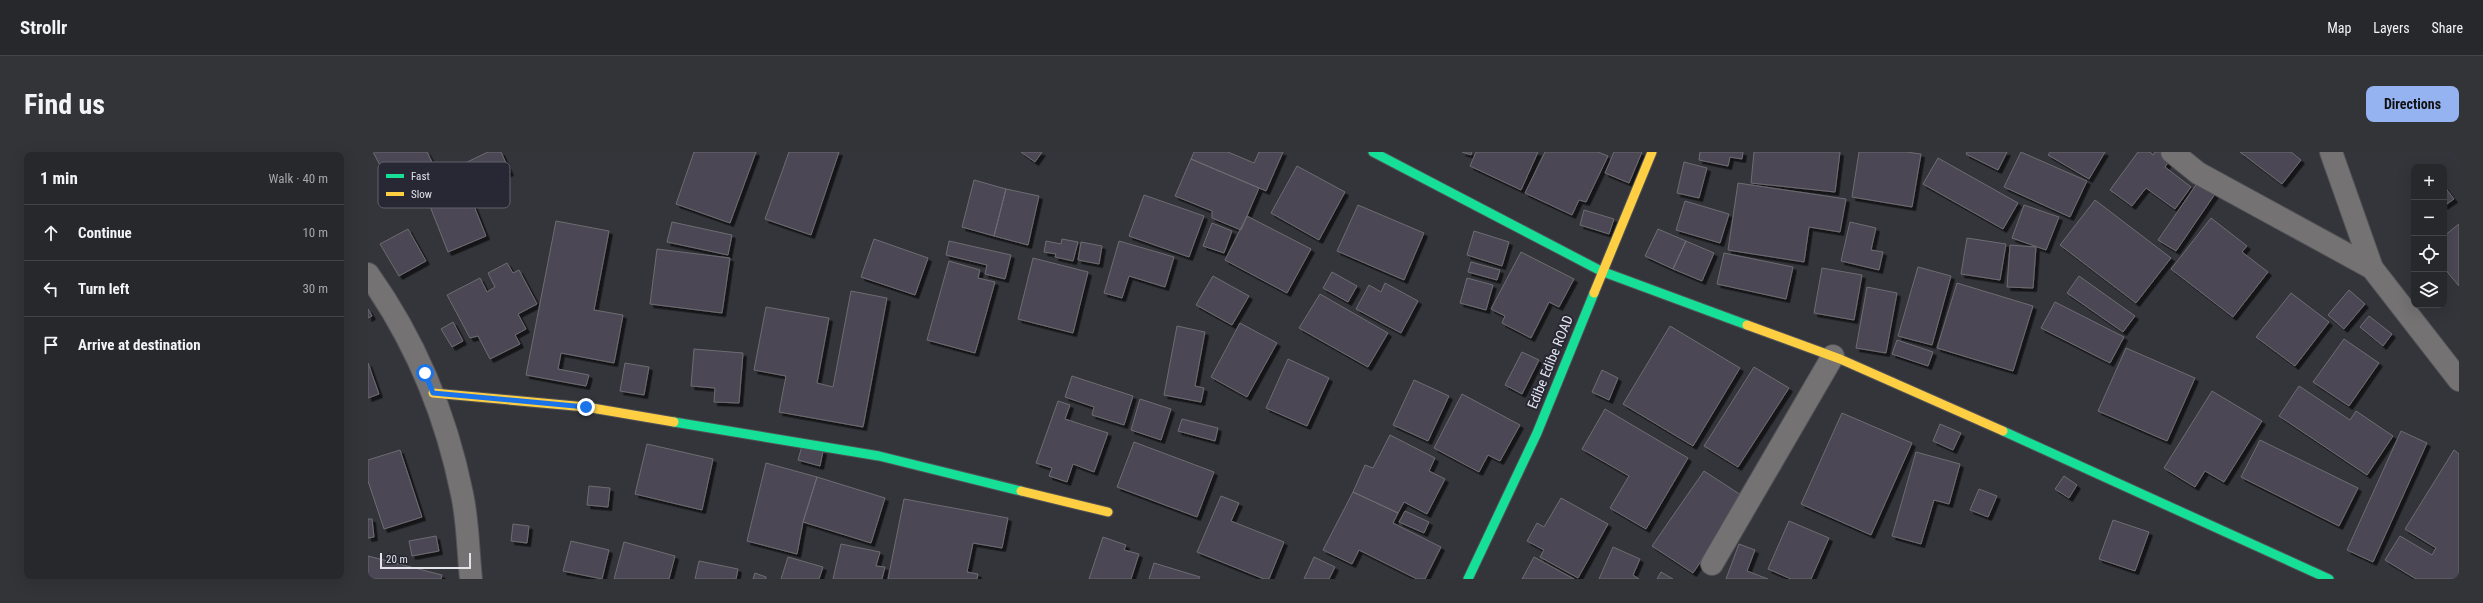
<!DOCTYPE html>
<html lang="en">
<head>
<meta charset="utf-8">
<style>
  :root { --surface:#27282c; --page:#333438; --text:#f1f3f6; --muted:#a4a6a9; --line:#434448; --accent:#95b2f1 }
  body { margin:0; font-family:"Roboto Condensed",sans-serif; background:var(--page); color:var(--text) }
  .controls { position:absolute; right:12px; top:12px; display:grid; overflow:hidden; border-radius:8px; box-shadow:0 4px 16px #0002 }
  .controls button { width:36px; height:36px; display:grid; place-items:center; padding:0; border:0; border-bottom:1px solid var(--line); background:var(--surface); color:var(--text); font:20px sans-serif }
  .scale { position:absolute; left:12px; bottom:10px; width:91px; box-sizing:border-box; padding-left:4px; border:2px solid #e2e3eb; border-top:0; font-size:11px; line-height:14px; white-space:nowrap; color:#e2e3eb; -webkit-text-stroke:3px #272834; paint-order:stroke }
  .stop { position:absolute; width:12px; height:12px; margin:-9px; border:3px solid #1a73e8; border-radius:50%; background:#fff }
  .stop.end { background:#1a73e8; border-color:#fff; box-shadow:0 1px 4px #0008 }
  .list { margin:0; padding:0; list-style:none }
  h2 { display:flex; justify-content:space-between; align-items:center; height:52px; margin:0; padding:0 16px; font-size:17px }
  h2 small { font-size:13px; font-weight:400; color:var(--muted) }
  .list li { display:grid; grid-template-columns:26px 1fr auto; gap:12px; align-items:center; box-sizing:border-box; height:56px; padding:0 16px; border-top:1px solid var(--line) }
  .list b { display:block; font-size:15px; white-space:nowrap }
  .list em { font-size:13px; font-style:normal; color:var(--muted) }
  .icon { flex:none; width:22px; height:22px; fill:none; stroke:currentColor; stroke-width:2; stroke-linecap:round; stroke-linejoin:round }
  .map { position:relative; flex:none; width:2091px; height:427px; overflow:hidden; border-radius:8px }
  header { display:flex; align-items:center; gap:24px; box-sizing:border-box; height:56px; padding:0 20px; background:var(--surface); border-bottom:1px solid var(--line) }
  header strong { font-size:19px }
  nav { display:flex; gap:22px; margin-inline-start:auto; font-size:14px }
  .intro { display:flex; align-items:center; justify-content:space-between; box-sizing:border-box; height:96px; padding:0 24px }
  h1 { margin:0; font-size:28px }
  .button { padding:10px 18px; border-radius:8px; background:var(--accent); color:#111; font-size:14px; font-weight:700 }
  main { display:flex; gap:24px; padding:0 24px }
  aside { flex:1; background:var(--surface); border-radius:8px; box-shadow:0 4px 16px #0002 }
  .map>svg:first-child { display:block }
  .building { fill:#4c4755; stroke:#6d6c71; filter:url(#shadow) }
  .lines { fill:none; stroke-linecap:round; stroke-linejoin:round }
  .street-casing { stroke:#515256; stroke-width:24 }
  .fast-casing { stroke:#515256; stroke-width:11 }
  .slow-casing { stroke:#515256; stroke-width:11 }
  .street { stroke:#747272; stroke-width:22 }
  .fast { stroke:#16e098; stroke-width:9 }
  .slow { stroke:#ffcf43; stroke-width:9 }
  .route { stroke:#1a73e8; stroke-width:5 }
  .labels { text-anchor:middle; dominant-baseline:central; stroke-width:4; stroke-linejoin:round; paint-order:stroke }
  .street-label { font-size:14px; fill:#e2e3eb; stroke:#272834 }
  .key { fill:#272834; stroke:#5f606b; stroke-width:1 }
  .key-label { font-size:11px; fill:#e2e3eb }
</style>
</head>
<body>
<header>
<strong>Strollr</strong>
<nav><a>Map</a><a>Layers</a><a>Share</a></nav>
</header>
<div class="intro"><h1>Find us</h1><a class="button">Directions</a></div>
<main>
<aside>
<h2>1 min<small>Walk · 40 m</small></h2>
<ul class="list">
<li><svg class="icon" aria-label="ahead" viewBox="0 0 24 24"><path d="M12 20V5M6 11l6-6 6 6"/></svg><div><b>Continue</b></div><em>10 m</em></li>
<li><svg class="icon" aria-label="left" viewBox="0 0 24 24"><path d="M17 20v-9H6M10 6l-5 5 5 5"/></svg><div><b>Turn left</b></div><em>30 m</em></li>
<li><svg class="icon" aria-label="arrive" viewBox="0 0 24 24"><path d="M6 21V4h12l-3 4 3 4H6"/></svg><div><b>Arrive at destination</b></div></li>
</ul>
</aside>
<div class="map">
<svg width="2091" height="427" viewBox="0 0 2091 427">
  <defs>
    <filter id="shadow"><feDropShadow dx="3.5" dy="3.5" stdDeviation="0" flood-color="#0009"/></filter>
  </defs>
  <rect width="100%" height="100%" fill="#34353b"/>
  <!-- building -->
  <path class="building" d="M5,0H59L65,12L23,34Z
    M120,0H133L142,20L106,37L95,12Z
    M326,0H388L362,71L308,52Z
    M421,0H471L443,83L397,67Z
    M653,0H674L667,10Z
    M826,0H860L886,11L891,0H915L898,39L823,7Z
    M1094,0H1104L1103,3Z
    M1108,0H1170L1153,38L1102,14Z
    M1177,0H1230L1240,4L1218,50L1211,48L1204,63L1157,41Z
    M1246,0H1274L1261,31L1237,21Z
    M1332,0H1375L1374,7L1362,5L1360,14L1331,8Z
    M1386,0H1472L1467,40L1383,31Z
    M1491,0H1538L1553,2L1544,55L1484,45Z
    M1599,0H1639L1630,18L1598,2Z
    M1653,0L1719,29L1702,65L1636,35Z
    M1682,0H1737L1721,27L1680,3Z
    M1770,0H1782L1785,3L1787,0H1794L1803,6L1797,15L1823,35L1807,57L1778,36L1764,54L1742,38Z
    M1872,0H1923L1933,8L1914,32Z
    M1570,6L1650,51L1635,77L1555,32Z
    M823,7L891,36L873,78L844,66V59L807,44Z
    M1316,10L1339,16L1331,46L1309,41Z
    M929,14L977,40L951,88L903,61Z
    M94,24L118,84L80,100L56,39Z
    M606,28L638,37L626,84L594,75Z
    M1830,30L1847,42L1808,99L1790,88Z
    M1370,31L1478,47L1472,80L1441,75L1436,110L1360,98Z
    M2076,34L2086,47L2076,54Z
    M638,37L671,44L660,93L626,84Z
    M776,43L836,64L821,105L761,84Z
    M1727,48L1803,106L1768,151L1692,93Z
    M1317,49L1361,62L1352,91L1308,78Z
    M990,53L1056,81L1036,128L969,99Z
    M1656,53L1691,65L1678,98L1644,86Z
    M1216,58L1246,67L1241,82L1212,73Z
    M879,64L943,97L919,141L857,108Z
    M1843,66L1879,94L1874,100L1900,120L1865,165L1803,117Z
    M188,69L241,79L226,158L255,163L246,211L193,201L190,217L221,223L218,234L158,223Z
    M304,70L364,83L360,103L299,90Z
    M1482,70L1508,76L1503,98L1515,100L1511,118L1473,109Z
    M844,71L864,79L856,101L835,94Z
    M2091,72V134L2076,116V84Z
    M40,77L58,109L31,124L12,92Z
    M1290,77L1318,89L1305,117L1277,104Z
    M1106,79L1141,90L1134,114L1099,103Z
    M1599,86L1638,92L1632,128L1593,122Z
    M506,87L560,106L547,143L493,125Z
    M694,87L710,90L705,109L687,105L688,102L676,100L678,89L693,92Z
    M581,89L643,103L637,127L617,122L619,113L578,103Z
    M751,89L806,105L797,135L761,124L754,146L736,141Z
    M1318,89L1346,101L1334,129L1305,117Z
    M713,90L734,94L731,112L710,108Z
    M1642,93L1668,95L1665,136L1639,135Z
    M289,97L362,106L354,161L282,152Z
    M1153,100L1206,127L1191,155L1181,150L1163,186L1134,171L1137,164L1123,157Z
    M1356,101L1425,115L1418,147L1349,132Z
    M665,106L720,120L705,181L650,167Z
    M581,109L612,118L610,126L627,130L607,201L559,188Z
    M1103,110L1132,118L1129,128L1100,120Z
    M139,111L145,121L151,118L169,152L150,162L158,177L147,183L152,192L122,207L110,184L102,186L79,143L112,126L119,140L127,135L120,121Z
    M1550,115L1583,124L1564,193L1530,184Z
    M1454,116L1494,123L1486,168L1446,161Z
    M964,120L989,134L980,150L955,136Z
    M845,124L881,144L864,173L828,153Z
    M1711,124L1767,164L1755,180L1699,141Z
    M1099,126L1125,133L1118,158L1092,151Z
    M1017,131L1050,149L1033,181L988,157L1001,133L1013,140Z
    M1589,131L1665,154L1645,219L1569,196Z
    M1499,135L1529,141L1518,201L1488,196Z
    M1981,138L1997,152L1976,177L1960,163Z
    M483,139L519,146L495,275L411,260L418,224L386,218L398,155L461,166L449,231L465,235Z
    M1923,141L1961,170L1927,214L1888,185Z
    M952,142L1020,181L1000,215L931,176Z
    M1687,150L1756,185L1742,211L1673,176Z
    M0,157L4,164L0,166Z
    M2001,164L2024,182L2015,194L1992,175Z
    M85,170L95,189L84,195L73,177Z
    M872,171L909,191L879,245L843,225Z
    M809,174L837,180L827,234L836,236L833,250L796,243Z
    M1302,174L1372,216L1325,294L1255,252Z
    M1976,187L2011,211L1981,254L1945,230Z
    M1529,188L1565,200L1560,214L1524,202Z
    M1758,196L1827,226L1799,289L1730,259Z
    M326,197L375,201L371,251L346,250L347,236L323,234Z
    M1154,200L1171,208L1154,242L1137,233Z
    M920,207L961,226L939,274L898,256Z
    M0,211L11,242L0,246Z
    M257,211L281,215L276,243L252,239Z
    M1386,215L1421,236L1370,315L1336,294Z
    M1234,218L1250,226L1241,248L1224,240Z
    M704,224L765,244L756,273L724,263L726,255L697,245Z
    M1046,228L1081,244L1060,289L1025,273Z
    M1931,234L1982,268L1988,259L2025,284L1999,323L1911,264Z
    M1844,239L1894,269L1856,330L1837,319L1827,335L1796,316Z
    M1094,242L1152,273L1132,309L1120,303L1111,320L1066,296Z
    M772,247L803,257L793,288L763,278Z
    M690,249L702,253L697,267L740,281L726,320L705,312L699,330L681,324L684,316L668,311Z
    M1237,257L1320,306L1278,377L1242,356L1261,324L1214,297Z
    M1474,261L1544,291L1503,383L1433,352Z
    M814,267L850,276L847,289L810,279Z
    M1572,272L1593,281L1585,298L1565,289Z
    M2033,279L2059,291L2005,410L1979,398Z
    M1022,283L1067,306L1061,319L1077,327L1059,362L1036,350L1030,361L985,340L997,313L1005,316Z
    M1892,288L1990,336L1971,374L1873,325Z
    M766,290L846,320L829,365L749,335Z
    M279,292L345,307L334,358L267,342Z
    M434,294L455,299L452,314L430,308Z
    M32,298L54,365L16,377L0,329V308Z
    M2086,298L2091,302V427H2048L2017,408L2032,384L2064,403L2068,396L2037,377Z
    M1548,300L1592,312L1581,352L1566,348L1553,392L1524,384Z
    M398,311L449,325L435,370L429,402L379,389Z
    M1336,319L1376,345L1325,421L1284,394Z
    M1696,324L1709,333L1701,346L1687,337Z
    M449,325L517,346L503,391L435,370Z
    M221,334L242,336L240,355L219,353Z
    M1611,337L1629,344L1620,365L1602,358Z
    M985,340L1030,361L1025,371L1073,395L1057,427H1049L991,398L984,412L955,398Z
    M853,344L871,351L863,369L916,390L901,427H896L829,400Z
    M1193,346L1240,372L1210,426L1172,405L1176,398L1159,389L1169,371L1176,375Z
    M536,347L640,366L634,396L605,391L599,420L610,422L609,427H520Z
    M1037,359L1061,370L1056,381L1031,370Z
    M0,367H4L6,385L0,386Z
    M1745,368L1781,380L1767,419L1731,407Z
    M1421,369L1461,386L1443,427H1423L1400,417Z
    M145,372L161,374L159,391L143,389Z
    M68,384L71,399L44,404L41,389Z
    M735,385L758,393L756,398L771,402L763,427H721Z
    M203,389L241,398L234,427L195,419Z
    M256,390L307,404L301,427H246Z
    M473,392L512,400L508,414L517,415L514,427H465Z
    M1371,392L1387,398L1379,419L1400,427H1358Z
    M1245,395L1272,407L1265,423L1271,427H1231Z
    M0,404L74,423L73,427H0Z
    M420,405L455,415L451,427H413Z
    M946,405L967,415L961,427H936Z
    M1166,405L1206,427H1154Z
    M331,409L370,417L368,427H327Z
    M786,411L832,425L831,427H781Z
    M1293,420L1305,427H1289Z
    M387,421L398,425V427H385Z"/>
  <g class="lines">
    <!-- street casing -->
    <g class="street-casing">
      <path id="street" d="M1804,0L1830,21L2004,116L2091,228
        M1963,0L2004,116
        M0,122C47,188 78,263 94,342C100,369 100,399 103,427
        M1344,412L1465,204"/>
    </g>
    <!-- fast casing -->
    <g class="fast-casing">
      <path id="fast" d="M1005,0L1233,119L1379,173
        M306,270L511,304L653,339
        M1635,279L1961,427
        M1100,427L1169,281L1226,141"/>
    </g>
    <!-- slow casing -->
    <g class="slow-casing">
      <path id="slow" d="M1226,141L1284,0
        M1379,173L1472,207L1635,279
        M65,241L218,255L306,270
        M653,339L740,360"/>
    </g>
    <!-- street -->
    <use href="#street" class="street"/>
    <!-- fast -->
    <use href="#fast" class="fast"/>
    <!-- slow -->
    <use href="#slow" class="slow"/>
  </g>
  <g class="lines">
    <!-- route -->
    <path class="route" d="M57,221L65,241L218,255"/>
  </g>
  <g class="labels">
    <!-- street labels -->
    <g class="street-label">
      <text transform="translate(1182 210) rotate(-68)">Edibe Edibe ROAD</text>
    </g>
  </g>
  <!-- legend -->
  <rect x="10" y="10" width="132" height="46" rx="6" class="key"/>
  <rect x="18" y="22" width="18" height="4" fill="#16e098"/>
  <rect x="18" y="40" width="18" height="4" fill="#ffcf43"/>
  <g class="key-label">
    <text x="43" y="28">Fast</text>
    <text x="43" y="46">Slow</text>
  </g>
</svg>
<div class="controls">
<button>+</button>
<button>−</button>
<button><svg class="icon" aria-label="locate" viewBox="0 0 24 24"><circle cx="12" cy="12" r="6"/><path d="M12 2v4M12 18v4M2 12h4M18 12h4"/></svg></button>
<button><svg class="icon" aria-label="layers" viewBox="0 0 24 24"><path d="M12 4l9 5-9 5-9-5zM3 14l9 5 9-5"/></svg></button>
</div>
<div class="scale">20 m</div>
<div class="stop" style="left:57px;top:221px"></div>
<div class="stop end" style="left:218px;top:255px"></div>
</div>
</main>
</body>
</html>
